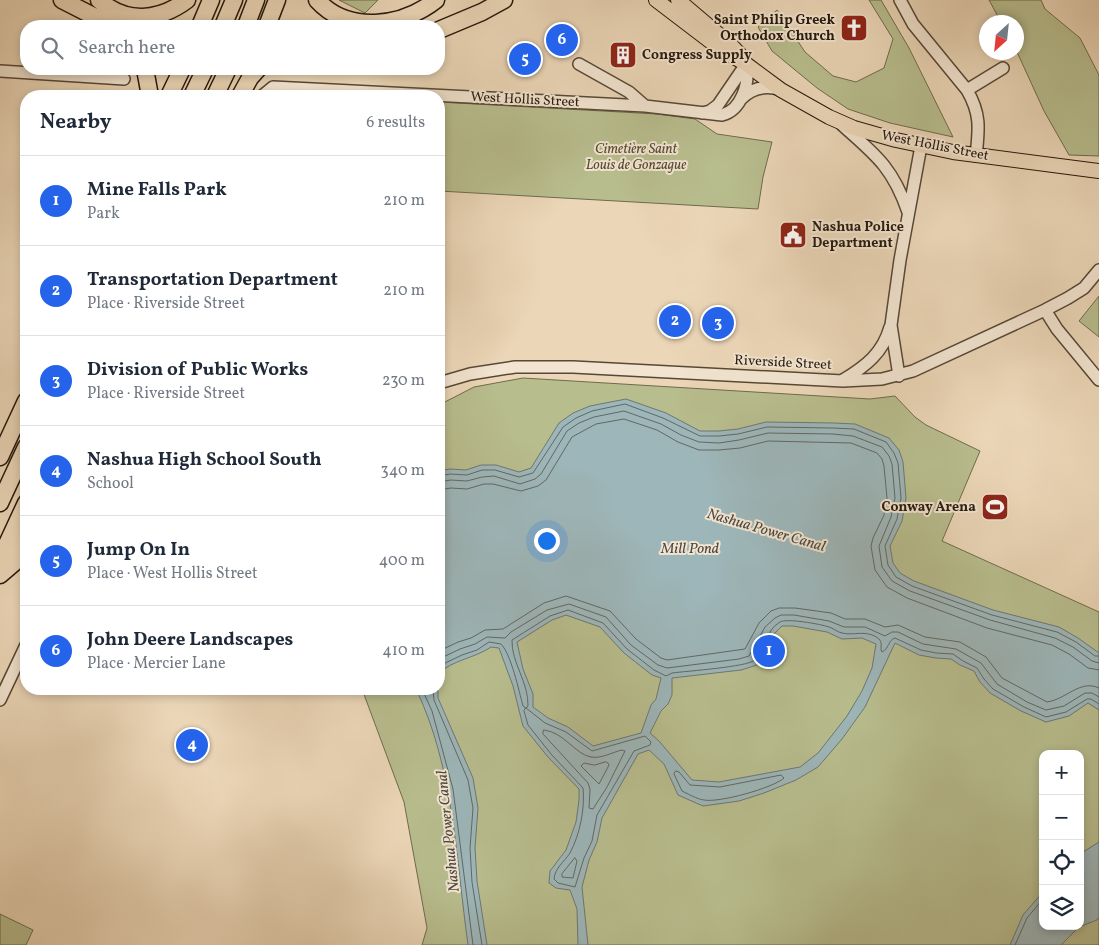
<!DOCTYPE html>
<html lang="en">
<head>
<meta charset="utf-8">
<style>
  :root { --surface:#fff; --page:#f2f2f3; --text:#1f2937; --muted:#747a83; --line:#e0e1e3; --accent:#2563eb }
  body { margin:0; font-family:Vollkorn,serif; background:var(--page); color:var(--text) }
  .controls { position:absolute; right:15px; bottom:15px; display:grid; overflow:hidden; border-radius:10px; box-shadow:0 2px 8px #0003 }
  .controls button { width:45px; height:45px; display:grid; place-items:center; padding:0; border:0; border-bottom:1px solid var(--line); background:var(--surface); color:var(--text); font:25px sans-serif }
  .compass { position:absolute; left:979px; top:15px; width:45px; height:45px; border-radius:50%; background:var(--surface); box-shadow:0 2px 8px #0003; rotate:207deg }
  .you { position:absolute; left:546px; top:540px; width:18px; height:18px; margin:-12px; border:4px solid #fff; border-radius:50%; background:#1a73e8; box-shadow:0 0 0 8px #1a73e833 }
  .badge { display:grid; place-items:center; width:32px; height:32px; border-radius:50%; background:var(--accent); color:#fff; font-size:16px; font-weight:700 }
  .pin { position:absolute; translate:-50% -50%; border:2px solid #fff; box-shadow:0 1px 5px #0006 }
  .list { margin:0; padding:0; list-style:none }
  h2 { display:flex; justify-content:space-between; align-items:center; height:65px; margin:0; padding:0 20px; font-size:21px }
  h2 small { font-size:16px; font-weight:400; color:var(--muted) }
  .list li { display:grid; grid-template-columns:32px 1fr auto; gap:15px; align-items:center; box-sizing:border-box; height:90px; padding:0 20px; border-top:1px solid var(--line) }
  .list b { display:block; font-size:19px; white-space:nowrap }
  .list p { margin:0; font-size:16px; white-space:nowrap; color:var(--muted) }
  .list em { font-size:16px; font-style:normal; color:var(--muted) }
  .icon { flex:none; width:28px; height:28px; fill:none; stroke:currentColor; stroke-width:2; stroke-linecap:round; stroke-linejoin:round }
  .map { position:relative; flex:none; width:1099px; height:945px; overflow:hidden }
  .search { position:absolute; background:var(--surface); box-shadow:0 2px 8px #0003; left:20px; top:20px; width:425px; height:55px; display:flex; align-items:center; gap:12px; box-sizing:border-box; padding:0 18px; border-radius:20px; color:var(--muted); font-size:19px }
  .panel { position:absolute; background:var(--surface); box-shadow:0 2px 8px #0003; left:20px; top:90px; width:425px; height:605px; border-radius:20px }
  .map>svg:first-child { display:block }
  .green { fill:#b8bd8e; stroke:#6f6b4d; fill-rule:evenodd }
  .water { fill:#9db6b9; stroke:#6d7774; fill-rule:evenodd }
  .lines { fill:none; stroke-linecap:round; stroke-linejoin:round }
  .shore { stroke:#626862; stroke-width:1 }
  .minor-casing { stroke:#574837; stroke-width:14 }
  .major-casing { stroke:#26190c; stroke-width:16 }
  .highway-casing { stroke:#26190c; stroke-width:19 }
  .minor { stroke:#f2e4d0; stroke-width:11 }
  .major { stroke:#ebd6b7; stroke-width:14 }
  .highway { stroke:#ebd6b7; stroke-width:16 }
  .labels { text-anchor:middle; dominant-baseline:central; stroke-width:4; stroke-linejoin:round; paint-order:stroke }
  .poi-label { font-size:14px; font-weight:bold; fill:#26190c; stroke:#f2e4d0; text-anchor:end }
  .street-label { font-size:14px; fill:#26190c; stroke:#f2e4d0 }
  .park-label { font-size:14px; font-style:italic; fill:#524a33; stroke:#f2e4d0 }
  .water-label { font-size:15px; font-style:italic; fill:#4a4840; stroke:#f2e4d0 }
</style>
</head>
<body>
<div class="map">
<svg width="1099" height="945" viewBox="0 0 1099 945">
  <rect width="100%" height="100%" fill="#ebd6b7"/>
  <filter id="stains"><feTurbulence type="fractalNoise" baseFrequency=".004" numOctaves="4"/><feColorMatrix values="0 0 0 0 .2 0 0 0 0 .09 0 0 0 0 .02 0 0 0 .5 -.17"/></filter>
  <radialGradient id="worn" r=".72"><stop offset=".6" stop-color="#630" stop-opacity="0"/><stop offset="1" stop-color="#630" stop-opacity=".3"/></radialGradient>
  <!-- green -->
  <path class="green" d="M339,0H378L365,13Z
    M869,0H881L909,48L953,137L890,123L848,109L817,88L772,51L758,27L777,10L805,52L833,76L856,82L884,68L893,39Z
    M989,0H1041L1045,9L1080,38L1099,75V156L1069,155L1044,111L1017,52L1016,22H1001Z
    M277,93L336,96H275Z
    M439,102L657,114L695,119L717,134L772,142L763,177L758,209L439,191Z
    M1099,296V337L1079,321Z
    M523,378L870,399L895,396L915,417L926,425L980,451L942,541L1099,612V945H422L427,928L404,802L362,689H439V405L474,387ZM1043,754H1080V926H1043Z
    M0,914L33,930L26,945H0Z"/>
  <!-- water -->
  <path class="water" d="M626,399L666,413L700,431H719L738,429L766,422L834,423L855,424L889,438L899,450L903,462L906,498L902,521L890,546L893,563L900,573L914,581L993,610L1059,627L1078,638L1099,653V710L1088,703L1069,716L1046,722L1021,711L990,693L980,682L974,671L960,665L951,659L936,658L919,655L895,643L865,707L842,739L818,767L796,780L764,793L739,801L703,806L678,795L664,764L649,750L638,754L602,818L597,842L589,860L582,887L588,945H578L577,909L570,890L556,888L549,883L550,871L566,850L576,822L579,800V789L548,757L523,726L513,686L499,648L491,647C475,658 453,660 439,673V471L450,469L466,470L481,465H496L519,472L531,468L559,423L573,413L590,406ZM566,615L600,627L624,653L652,675L661,678L656,699L651,705L641,733L593,746L568,727L548,718L533,707V694L523,669L517,642L552,620ZM782,626H793L827,632L842,639L862,638L876,644L872,668L862,691L847,716L818,753L800,767L719,782L692,780L659,741L650,733L661,711L668,704L672,695V678L741,670L757,665L763,658L774,634Z
    M416,689H438V698L473,778L478,808L475,848L477,881L487,945H468C456,859 454,768 416,689Z
    M1099,842V917L1097,920L1079,927L1061,945H1010L1023,915L1043,892V926H1080V854Z"/>
  <g class="lines">
    <!-- shore -->
    <path class="shore" d="M439,476L450,474L467,475L482,470H495L519,477L533,473L563,427L576,418L592,411L625,404L663,418L700,436H719L738,434L767,427L833,428L854,429L886,442L894,453L898,463L901,498L897,519L885,546L888,565L896,577L912,586L992,615L1057,632L1076,642L1095,656H1099
      M439,482L451,480L467,481L482,477L494,476L520,484L535,479L541,474L567,431L579,423L594,417L624,411L661,424L681,435L699,442L719,443L739,440L768,433L833,434L853,436L882,447L889,456L892,464L895,498L891,517L879,546L882,567L892,581L910,591L990,620L1055,638L1073,647L1092,661L1099,663
      M439,490L451,488L467,489L484,484H493L521,491L538,486L546,480L572,437L596,424L624,419L657,430L678,442L699,450H719L740,448L768,441L851,443L877,453L882,459L884,466L887,498L884,515L873,538L871,546L875,570L887,587L907,598L987,628L1052,645L1069,654L1088,668L1099,670
      M439,651L458,642L471,638L485,630L503,629L544,603L566,596L610,611L636,639L661,658L667,660L745,649L759,623L771,611L779,608H795L831,613L845,619H865L885,627L898,625L925,637L960,642L986,657L1002,678L1047,702C1067,699 1080,679 1099,688
      M439,659L460,649L475,644L487,637L505,638L511,632L547,610L569,604L606,617L631,645L658,665L667,668L739,659L749,656L765,627L775,618L781,615H794L829,621L844,627H865L885,636L892,632H898L923,644L956,649L981,663L997,684L1027,702L1046,710L1064,706L1085,693H1092L1099,697
      M439,666L462,655L477,650L489,642L501,644C511,654 519,691 523,706L526,708L528,706C529,683 511,662 512,640L550,616L568,610L603,623L627,649L654,670L666,676L672,673C687,671 747,667 755,660C766,650 765,630 780,622C787,618 820,624 829,627C833,628 837,632 842,633C854,636 867,629 879,639C882,642 881,646 881,650L882,652C889,649 888,640 895,638L921,650L936,653L953,654L963,661L977,668L984,679L993,689L1024,707L1046,717L1066,712L1087,699H1091L1099,704
      M422,689L432,711L453,789L473,945
      M433,689L434,700L468,780L473,808L470,848L472,882L482,945
      M526,708L545,723L566,732L592,751L645,736L651,742L650,745L634,751L597,815L592,841L584,858L575,887L558,883L554,879C555,868 564,862 570,853C580,834 585,809 583,788L551,754L528,725L524,711Z
      M544,730C564,732 576,755 591,757C601,759 613,752 622,750L625,751L607,787L593,809L589,808L590,789L588,783L543,734Z
      M606,762L608,763L609,765L599,784L581,766L584,763L594,765Z
      M676,771L679,772L690,785L720,787L781,775L784,778C773,788 719,803 704,800C697,799 688,794 682,791L674,774Z
      M575,858L577,861L573,878L562,877V874Z
      M1015,945L1027,918L1043,899"/>
    <!-- minor casing -->
    <g class="minor-casing">
      <path id="minor" d="M900,0L913,24L967,90C981,114 979,129 976,156
        M579,64L629,92L645,106
        M0,71L124,79
        M967,90L1003,68
        M262,96L273,87L645,106L722,115C742,110 750,82 746,64
        M741,99C752,88 766,85 781,90
        M702,113L710,111L718,105L746,64
        M842,125C876,155 893,168 908,212
        M1045,310L1057,329L1099,380
        M899,376L891,325L900,260L921,146
        M843,380C866,366 883,353 890,327
        M439,383L470,374L515,367H573L843,381L882,379L913,371L1045,310L1068,298L1084,288L1099,270
        M0,700L26,645"/>
    </g>
    <!-- major casing -->
    <g class="major-casing">
      <path id="major" d="M656,0L719,48L746,64L781,90L829,117L854,128L896,140L953,152L1099,171
        M678,0L730,44L742,57"/>
    </g>
    <!-- highway casing -->
    <g class="highway-casing">
      <path id="highway" d="M62,0L113,26
        M99,0C126,24 159,21 187,0
        M317,0C348,34 402,27 436,0
        M200,26L211,0
        M223,26L234,0
        M246,26L256,0
        M267,26L277,0
        M439,30L482,12L504,0
        M145,69L150,96
        M169,96L182,69
        M192,96L205,69
        M215,96L228,69
        M240,96L250,78L258,69
        M0,457L26,401
        M0,503L26,447
        M0,559L26,503
        M0,575L14,563L26,540"/>
    </g>
    <!-- minor -->
    <use href="#minor" class="minor"/>
    <!-- major -->
    <use href="#major" class="major"/>
    <!-- highway -->
    <use href="#highway" class="highway"/>
  </g>
  <!-- icons -->
  <defs>
    <g id="church-square" transform="scale(1.4375)"><rect x="-9" y="-9" width="18" height="18" rx="4" fill="#8f2418" stroke="#f2e4d0"/><path d="M-1.2-6h2.4v3.5h3.3v2.4h-3.3V6h-2.4V-.1h-3.3v-2.4h3.3Z" fill="#fff"/></g>
    <g id="building-square" transform="scale(1.4375)"><rect x="-9" y="-9" width="18" height="18" rx="4" fill="#8f2418" stroke="#f2e4d0"/><path d="M-4-6H4V6H1V3H-1V6H-4ZM-2.5-4.3h1.7v1.8h-1.7ZM.8-4.3h1.7v1.8H.8ZM-2.5-1h1.7V.8h-1.7ZM.8-1h1.7V.8H.8Z" fill="#fff"/></g>
    <g id="civic-square" transform="scale(1.4375)"><rect x="-9" y="-9" width="18" height="18" rx="4" fill="#8f2418" stroke="#f2e4d0"/><path d="M-.6-6.5H3V-4.5H.6V-3L4-1V1h2V6H-6V1h2V-1L-.6-3ZM-1.2 2.5V6h2.4V2.5Z" fill="#fff"/></g>
    <g id="stadium-square" transform="scale(1.4375)"><rect x="-9" y="-9" width="18" height="18" rx="4" fill="#8f2418" stroke="#f2e4d0"/><path d="M0-5a6.5 5 0 1 0 0 10a6.5 5 0 1 0 0-10ZM-3.5-1.8h7v3.6h-7Z" fill="#fff"/></g>
  </defs>
  <g fill-rule="evenodd">
    <use href="#church-square" x="854" y="28"/>
    <use href="#building-square" x="623" y="55"/>
    <use href="#civic-square" x="793" y="235"/>
    <use href="#stadium-square" x="995" y="507"/>
  </g>
  <g class="labels">
    <!-- poi labels -->
    <g class="poi-label">
      <text x="835" y="20">Saint Philip Greek<tspan x="835" dy="16">Orthodox Church</tspan></text>
      <text x="642" y="55" text-anchor="start">Congress Supply</text>
      <text x="812" y="227" text-anchor="start">Nashua Police<tspan x="812" dy="16">Department</tspan></text>
      <text x="976" y="507">Conway Arena</text>
    </g>
    <!-- street labels -->
    <g class="street-label">
      <text transform="translate(525 100) rotate(3)">West Hollis Street</text>
      <text transform="translate(935 146) rotate(11)">West Hollis Street</text>
      <text transform="translate(783 363) rotate(3)">Riverside Street</text>
    </g>
    <!-- park labels -->
    <g class="park-label">
      <text x="636" y="149">Cimetière Saint<tspan x="636" dy="16">Louis de Gonzague</tspan></text>
    </g>
    <!-- water labels -->
    <g class="water-label">
      <text transform="translate(766 531) rotate(16)">Nashua Power Canal</text>
      <text x="690" y="549">Mill Pond</text>
      <text transform="translate(449 831) rotate(-96)">Nashua Power Canal</text>
    </g>
  </g>
  <rect width="100%" height="100%" filter="url(#stains)"/>
  <rect width="100%" height="100%" fill="url(#worn)"/>
</svg>
<div class="controls">
<button>+</button>
<button>−</button>
<button><svg class="icon" aria-label="locate" viewBox="0 0 24 24"><circle cx="12" cy="12" r="6"/><path d="M12 2v4M12 18v4M2 12h4M18 12h4"/></svg></button>
<button><svg class="icon" aria-label="layers" viewBox="0 0 24 24"><path d="M12 4l9 5-9 5-9-5zM3 14l9 5 9-5"/></svg></button>
</div>
<svg class="compass" viewBox="-18 -18 36 36"><path d="M0-13l5 13h-10z" fill="#e53935"/><path d="M0 13l5-13h-10z" fill="#747a83"/></svg>
<div class="you"></div>
<div class="pin badge" style="left:769px;top:651px">1</div>
<div class="pin badge" style="left:675px;top:321px">2</div>
<div class="pin badge" style="left:718px;top:323px">3</div>
<div class="pin badge" style="left:192px;top:745px">4</div>
<div class="pin badge" style="left:525px;top:59px">5</div>
<div class="pin badge" style="left:562px;top:40px">6</div>
<div class="search"><svg class="icon" aria-label="search" viewBox="0 0 24 24"><circle cx="10" cy="10" r="6"/><path d="M15 15l6 6"/></svg>Search here</div>
<section class="panel">
<h2>Nearby<small>6 results</small></h2>
<ul class="list">
<li><span class="badge">1</span><div><b>Mine Falls Park</b><p>Park</p></div><em>210 m</em></li>
<li><span class="badge">2</span><div><b>Transportation Department</b><p>Place · Riverside Street</p></div><em>210 m</em></li>
<li><span class="badge">3</span><div><b>Division of Public Works</b><p>Place · Riverside Street</p></div><em>230 m</em></li>
<li><span class="badge">4</span><div><b>Nashua High School South</b><p>School</p></div><em>340 m</em></li>
<li><span class="badge">5</span><div><b>Jump On In</b><p>Place · West Hollis Street</p></div><em>400 m</em></li>
<li><span class="badge">6</span><div><b>John Deere Landscapes</b><p>Place · Mercier Lane</p></div><em>410 m</em></li>
</ul>
</section>
</div>
</body>
</html>
